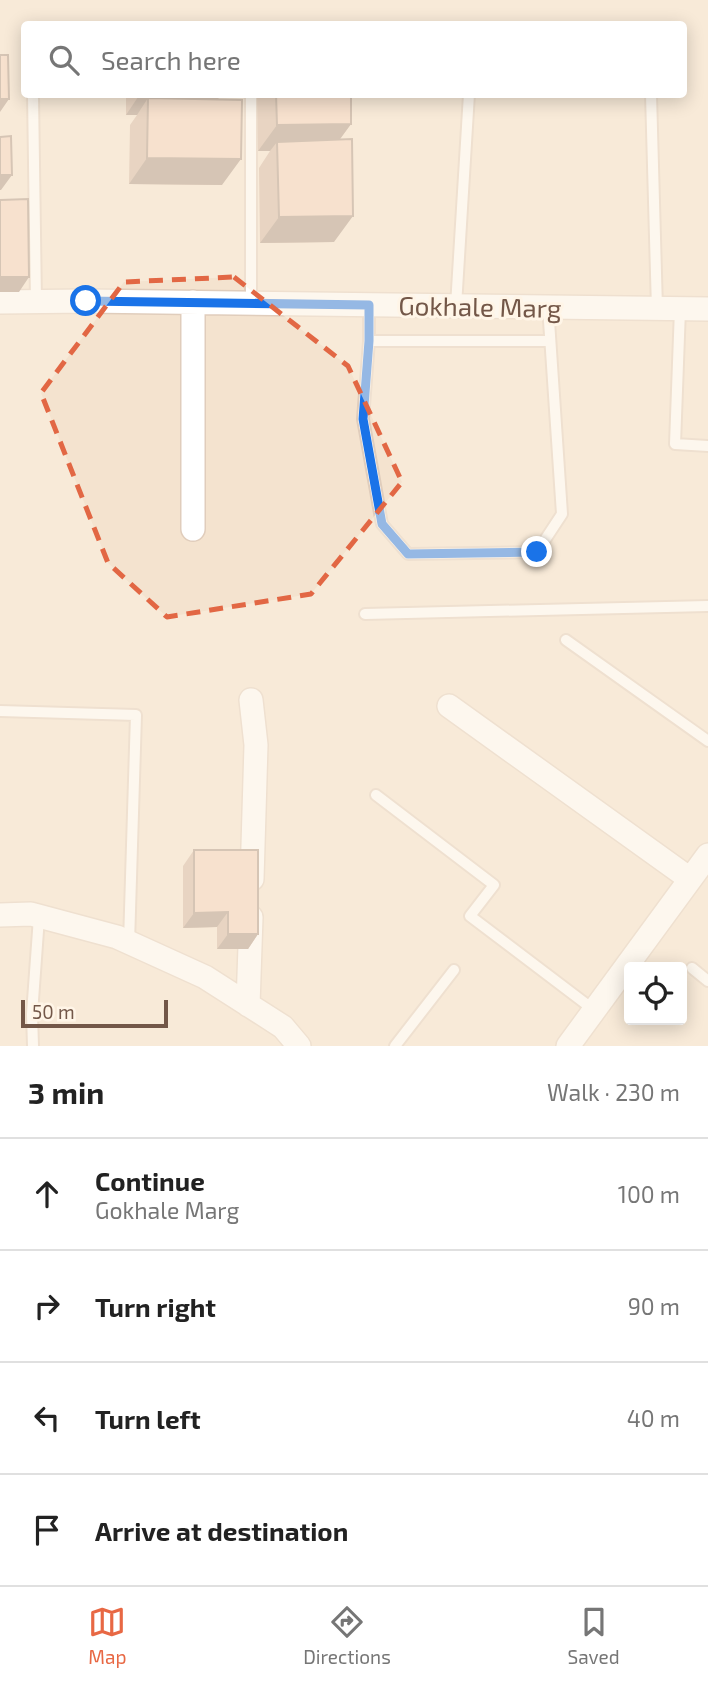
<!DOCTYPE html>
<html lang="en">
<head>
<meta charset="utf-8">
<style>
  :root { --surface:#fff; --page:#f2f2f2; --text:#222; --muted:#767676; --line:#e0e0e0; --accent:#e86844 }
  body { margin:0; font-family:"Exo 2",sans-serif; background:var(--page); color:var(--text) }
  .controls { position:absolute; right:21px; bottom:21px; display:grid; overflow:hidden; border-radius:7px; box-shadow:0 4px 18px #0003 }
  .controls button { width:63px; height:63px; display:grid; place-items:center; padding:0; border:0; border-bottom:2px solid var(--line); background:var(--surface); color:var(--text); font:35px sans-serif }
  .scale { position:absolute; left:21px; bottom:18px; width:147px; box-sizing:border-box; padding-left:7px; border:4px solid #735748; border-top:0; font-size:19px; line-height:24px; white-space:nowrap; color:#735748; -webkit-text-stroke:5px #fff5e7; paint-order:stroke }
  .stop { position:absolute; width:21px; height:21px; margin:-16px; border:5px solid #1a73e8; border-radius:50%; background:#fff }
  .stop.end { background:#1a73e8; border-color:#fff; box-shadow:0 2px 7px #0008 }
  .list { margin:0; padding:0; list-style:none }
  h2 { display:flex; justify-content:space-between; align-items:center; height:91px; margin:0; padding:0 28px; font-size:30px }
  h2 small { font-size:23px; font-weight:400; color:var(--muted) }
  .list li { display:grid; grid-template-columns:46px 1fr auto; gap:21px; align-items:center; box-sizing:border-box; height:112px; padding:0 28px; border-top:2px solid var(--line) }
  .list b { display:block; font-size:26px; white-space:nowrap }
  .list p { margin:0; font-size:23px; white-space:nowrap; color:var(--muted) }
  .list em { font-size:23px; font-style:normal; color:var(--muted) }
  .icon { flex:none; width:38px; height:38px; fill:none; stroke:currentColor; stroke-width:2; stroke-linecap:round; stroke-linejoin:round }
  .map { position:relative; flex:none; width:708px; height:1046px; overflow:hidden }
  .search { position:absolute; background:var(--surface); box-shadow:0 4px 18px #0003; left:21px; right:21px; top:21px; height:77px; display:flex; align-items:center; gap:18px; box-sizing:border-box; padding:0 24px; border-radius:7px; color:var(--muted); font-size:26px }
  .sheet { height:539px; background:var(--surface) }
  nav { display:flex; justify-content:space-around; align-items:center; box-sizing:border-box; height:98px; border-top:2px solid var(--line); background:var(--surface); font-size:19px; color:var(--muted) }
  nav a { display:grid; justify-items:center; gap:4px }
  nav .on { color:var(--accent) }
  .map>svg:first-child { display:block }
  .residential { fill:#f4e3cf; fill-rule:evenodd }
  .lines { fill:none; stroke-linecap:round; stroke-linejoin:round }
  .lane-casing { stroke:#e0cdbc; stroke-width:14 }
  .street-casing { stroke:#e0cdbc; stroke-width:26 }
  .lane { stroke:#fff; stroke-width:10 }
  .street { stroke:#fff; stroke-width:23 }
  .wall { fill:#d0b29e }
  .shaded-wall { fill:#a99181 }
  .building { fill:#f2cfb8; stroke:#a99181; stroke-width:2 }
  .route { stroke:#1a73e8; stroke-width:9 }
  .marked { fill:none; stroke:#e26744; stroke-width:5; stroke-dasharray:14 9; stroke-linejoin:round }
  .labels { text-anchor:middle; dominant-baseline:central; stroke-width:6; stroke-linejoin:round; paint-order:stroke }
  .street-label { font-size:26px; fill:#735748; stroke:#fff5e7 }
</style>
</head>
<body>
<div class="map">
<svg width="708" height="1046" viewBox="0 0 708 1046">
  <rect width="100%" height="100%" fill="#fcf1e0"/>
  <!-- residential -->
  <path class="residential" d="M0,0H708V1046H0ZM24,24H684V94H24ZM629,967H682V1020H629Z"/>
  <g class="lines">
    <!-- lane casing -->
    <g class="lane-casing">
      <path id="lane" d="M33,94L36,302
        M651,94L657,309
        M251,303V94
        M369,305V341L363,419L382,524L408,554L537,552L562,514L548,306
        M456,306L469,94
        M680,309L675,444L708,446
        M369,341H550
        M365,614L708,606
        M566,640L708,741
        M0,711L136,715L129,943
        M376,795L494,885L470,916L594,1010
        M692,968L708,981
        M33,1046L32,1014L39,917
        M395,1046L454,970"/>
    </g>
    <!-- street casing -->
    <g class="street-casing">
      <path id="street" d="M0,302L86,301L708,309
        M193,529V302
        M251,700L256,745L252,879
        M449,706L690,879
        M0,915L31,914L117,937L205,977L283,1027L299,1046
        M248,1005L251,917
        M568,1046L708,855"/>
    </g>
    <!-- lane -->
    <use href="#lane" class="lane"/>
    <!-- street -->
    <use href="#street" class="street"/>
  </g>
  <!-- wall -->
  <path class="wall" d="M126,94H221L218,100L222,185L129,184L130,125L137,115H126Z
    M257,94H351V124L340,139L334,242L260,243L259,168L270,151H258Z
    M194,850L258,934L248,949H217V927L183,928V866Z"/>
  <!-- shaded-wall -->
  <path class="shaded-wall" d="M140,94H221L207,115L148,98L137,115H126Z
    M0,99H9L0,112Z
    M351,124L332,150L277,142L270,151H258L277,125Z
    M147,158L241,159L222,185L129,184Z
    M0,175H12L1,190H0Z
    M353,216L334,242L260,243L279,217Z
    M0,277H29L19,292H0Z
    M228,912L217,927L183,928L194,913Z
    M228,934H258L248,949H217Z"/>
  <!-- building -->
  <path class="building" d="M0,55H8L9,99H0Z
    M276,94H351V124L277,125Z
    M148,98L242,100L241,159L147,158Z
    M11,136L12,175H0V137Z
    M352,139L353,216L279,217L277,142Z
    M28,199L29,277H0V200Z
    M194,850H258V934H228V912L194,913Z"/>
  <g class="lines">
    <!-- route -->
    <path class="route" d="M86,301L369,305V341L363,419L382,524L408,554L537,552"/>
  </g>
  <!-- marked area -->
  <path d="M0 0H708V1046H0ZM234,277L348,366L402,482L311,594L167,617L108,563L41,393L124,282Z" fill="#fcf1e0" fill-opacity=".55" fill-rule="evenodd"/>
  <path class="marked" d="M234,277L348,366L402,482L311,594L167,617L108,563L41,393L124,282Z"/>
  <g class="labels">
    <!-- street labels -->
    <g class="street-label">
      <text transform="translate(480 306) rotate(1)">Gokhale Marg</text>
    </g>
  </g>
</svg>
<div class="controls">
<button><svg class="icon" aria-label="locate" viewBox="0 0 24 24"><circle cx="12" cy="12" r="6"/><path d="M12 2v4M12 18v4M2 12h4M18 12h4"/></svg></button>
</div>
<div class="scale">50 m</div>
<div class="stop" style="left:86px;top:301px"></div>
<div class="stop end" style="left:537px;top:552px"></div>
<div class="search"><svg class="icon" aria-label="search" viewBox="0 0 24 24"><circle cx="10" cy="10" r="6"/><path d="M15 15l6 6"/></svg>Search here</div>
</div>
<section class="sheet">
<h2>3 min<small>Walk · 230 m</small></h2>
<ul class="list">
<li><svg class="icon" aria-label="ahead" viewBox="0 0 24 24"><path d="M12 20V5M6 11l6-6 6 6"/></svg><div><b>Continue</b><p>Gokhale Marg</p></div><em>100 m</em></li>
<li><svg class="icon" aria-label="right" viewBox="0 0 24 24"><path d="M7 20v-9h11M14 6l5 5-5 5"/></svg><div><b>Turn right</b></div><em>90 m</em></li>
<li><svg class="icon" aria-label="left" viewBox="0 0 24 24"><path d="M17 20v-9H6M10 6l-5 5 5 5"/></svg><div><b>Turn left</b></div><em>40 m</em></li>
<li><svg class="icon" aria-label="arrive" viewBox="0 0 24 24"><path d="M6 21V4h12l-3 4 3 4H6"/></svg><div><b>Arrive at destination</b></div></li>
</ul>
</section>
<nav>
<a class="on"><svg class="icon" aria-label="map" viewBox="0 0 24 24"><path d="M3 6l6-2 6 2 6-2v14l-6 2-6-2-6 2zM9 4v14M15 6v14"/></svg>Map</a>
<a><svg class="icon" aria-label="directions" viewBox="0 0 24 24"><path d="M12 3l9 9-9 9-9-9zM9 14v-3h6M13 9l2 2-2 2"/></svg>Directions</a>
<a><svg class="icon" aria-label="saved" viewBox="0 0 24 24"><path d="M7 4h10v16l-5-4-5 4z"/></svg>Saved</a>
</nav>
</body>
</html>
